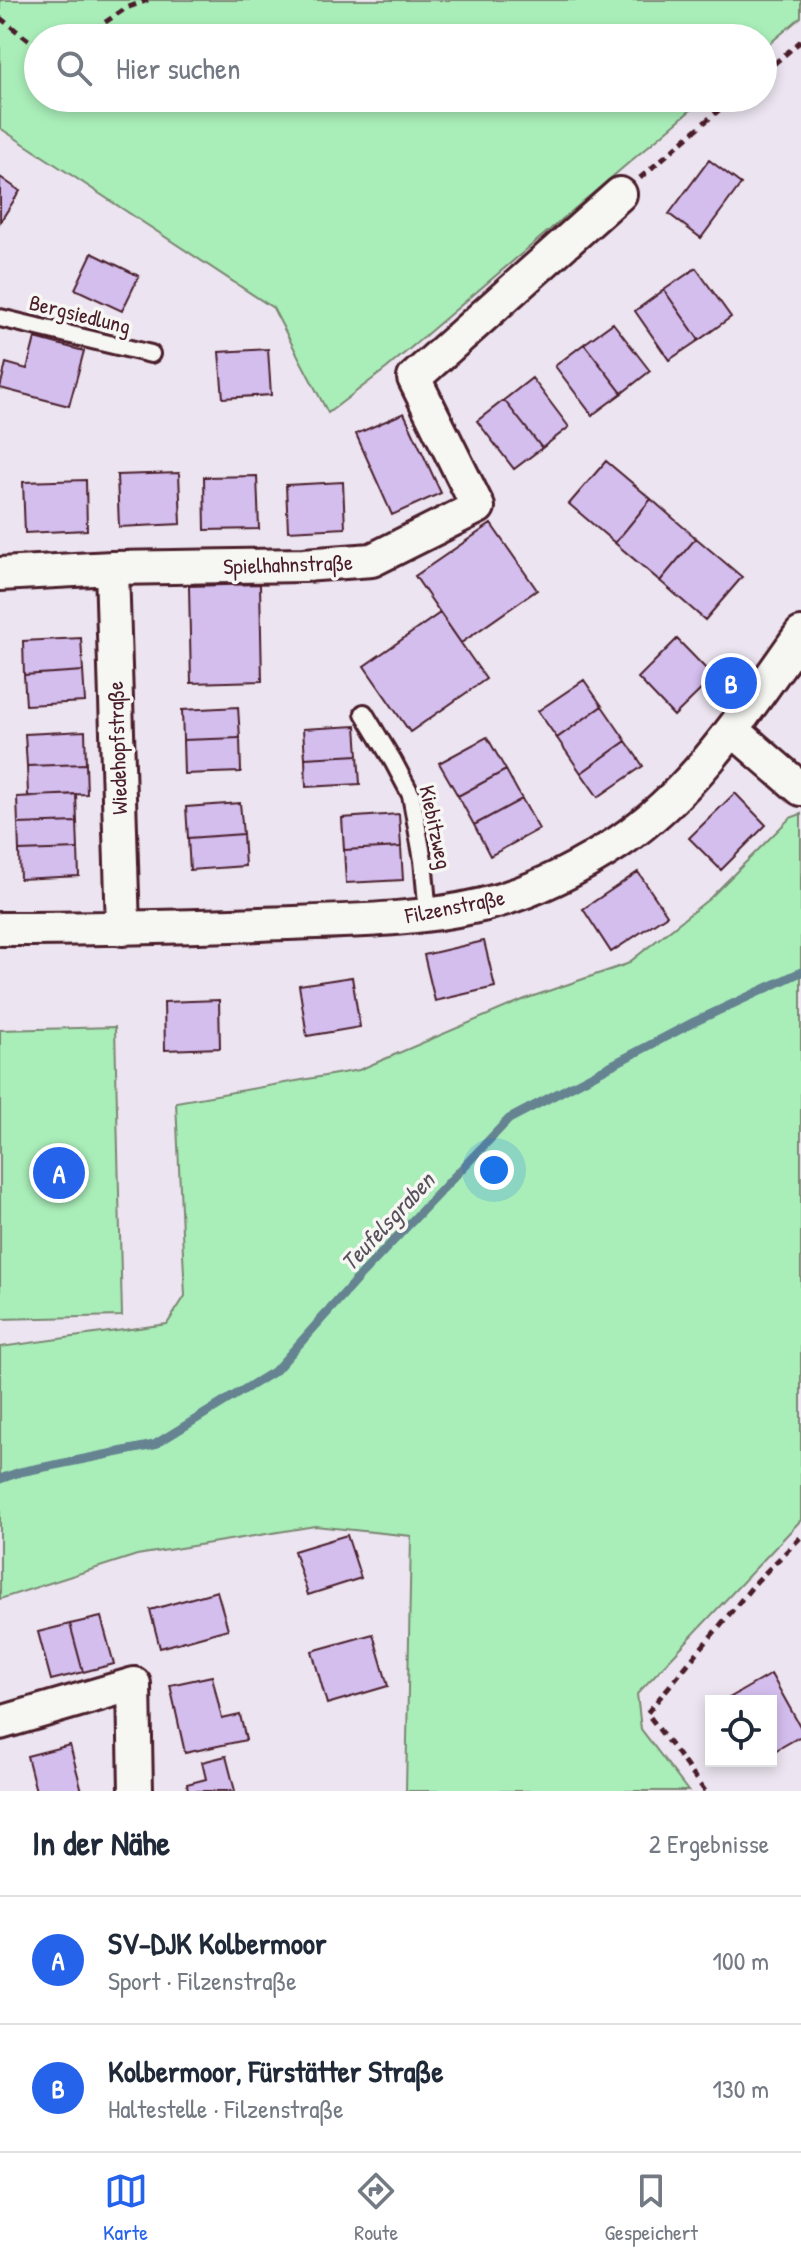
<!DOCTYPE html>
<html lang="de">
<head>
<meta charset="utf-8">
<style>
  :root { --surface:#fff; --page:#f6f6f7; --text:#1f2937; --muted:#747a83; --line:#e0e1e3; --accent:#2563eb }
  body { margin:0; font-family:"Patrick Hand",sans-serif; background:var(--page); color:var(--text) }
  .controls { position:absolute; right:24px; bottom:24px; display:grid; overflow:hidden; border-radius:0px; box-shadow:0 4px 12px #0003 }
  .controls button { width:72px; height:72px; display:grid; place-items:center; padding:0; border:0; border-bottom:2px solid var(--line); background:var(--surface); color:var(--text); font:40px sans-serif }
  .you { position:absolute; left:494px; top:1170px; width:28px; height:28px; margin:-20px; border:6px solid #fff; border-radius:50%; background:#1a73e8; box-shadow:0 0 0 12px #1a73e833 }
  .badge { display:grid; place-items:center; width:52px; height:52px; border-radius:50%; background:var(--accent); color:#fff; font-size:26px; font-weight:700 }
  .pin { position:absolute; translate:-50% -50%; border:4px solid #fff; box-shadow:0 2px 8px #0006 }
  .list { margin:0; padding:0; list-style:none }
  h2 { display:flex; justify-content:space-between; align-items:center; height:104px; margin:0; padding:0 32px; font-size:34px }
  h2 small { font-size:26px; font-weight:400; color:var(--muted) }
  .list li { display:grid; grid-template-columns:52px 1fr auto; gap:24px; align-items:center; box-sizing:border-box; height:128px; padding:0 32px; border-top:2px solid var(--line) }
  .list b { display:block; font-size:30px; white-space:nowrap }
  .list p { margin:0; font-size:26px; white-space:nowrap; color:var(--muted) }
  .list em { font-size:26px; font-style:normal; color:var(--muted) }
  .icon { flex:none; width:44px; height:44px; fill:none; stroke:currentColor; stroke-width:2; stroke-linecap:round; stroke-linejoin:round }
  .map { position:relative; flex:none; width:801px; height:1791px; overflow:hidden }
  .search { position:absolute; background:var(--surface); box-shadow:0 4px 12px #0003; left:24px; right:24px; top:24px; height:88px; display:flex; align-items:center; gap:20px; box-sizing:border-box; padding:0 28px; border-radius:44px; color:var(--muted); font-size:30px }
  .sheet { height:360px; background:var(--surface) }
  nav { display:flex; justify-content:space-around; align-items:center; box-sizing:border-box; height:112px; border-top:2px solid var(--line); background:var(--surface); font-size:22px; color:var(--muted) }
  nav a { display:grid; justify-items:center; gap:4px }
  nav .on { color:var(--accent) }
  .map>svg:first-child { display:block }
  .green { fill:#a9eeb9; stroke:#7a8672; stroke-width:2 }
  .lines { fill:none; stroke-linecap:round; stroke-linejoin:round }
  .stream { stroke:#658390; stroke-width:9 }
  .building { fill:#d3beee; stroke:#4a1f2b; stroke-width:2 }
  .service-casing { stroke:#4a1f2b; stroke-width:22 }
  .minor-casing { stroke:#4a1f2b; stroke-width:38 }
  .path { stroke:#4a1f2b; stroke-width:5; stroke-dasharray:8 6; stroke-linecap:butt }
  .service { stroke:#f6f6f2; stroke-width:16 }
  .minor { stroke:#f6f6f2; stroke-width:32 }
  .labels { text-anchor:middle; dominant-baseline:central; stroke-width:7; stroke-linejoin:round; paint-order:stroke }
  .street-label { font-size:22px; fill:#4a1f2b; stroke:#f6f6f2 }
  .water-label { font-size:24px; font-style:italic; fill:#58515d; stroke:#f6f6f2 }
</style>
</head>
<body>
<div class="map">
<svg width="801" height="1791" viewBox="0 0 801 1791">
  <rect width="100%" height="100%" fill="#ece5f1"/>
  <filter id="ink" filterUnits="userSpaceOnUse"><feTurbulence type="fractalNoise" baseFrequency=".0125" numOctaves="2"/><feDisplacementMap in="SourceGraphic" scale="16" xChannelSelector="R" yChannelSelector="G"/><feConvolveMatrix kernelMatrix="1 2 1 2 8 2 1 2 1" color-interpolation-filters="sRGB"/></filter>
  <g filter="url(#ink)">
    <!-- green -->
    <path class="green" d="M0,0H801V17L763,49V38H38V98H705L387,368L328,413L273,308L0,128Z
      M801,814V1520L637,1694L641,1729L688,1791H406L411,1536L315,1526L137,1555L0,1599V1347L167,1324L185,1296L176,1102L359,1070L525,999L627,964L710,898L790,818Z
      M115,1027L122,1316L0,1319V1030Z"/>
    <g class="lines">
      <!-- stream -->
      <path class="stream" d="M0,1479L20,1472L154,1445L276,1370L358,1278L509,1119L694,1022L801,972"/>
    </g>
    <!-- building -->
    <path class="building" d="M709,160L741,184L701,238L669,214Z
      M0,177L20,191L0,222Z
      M92,253L139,276L122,311L75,289Z
      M696,268L731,317L699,340L664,290Z
      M664,290L699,340L669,360L635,311Z
      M613,323L650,371L622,393L584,344Z
      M35,338L84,351L69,406L0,388L6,363L27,369Z
      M584,344L622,393L592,415L555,366Z
      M268,349L271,395L223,398L219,352Z
      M532,378L569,427L542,448L504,400Z
      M504,400L542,448L514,469L477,421Z
      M404,413L441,493L392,515L356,434Z
      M606,461L651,499L615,543L569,504Z
      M179,473L181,524L119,527L117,475Z
      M257,476L259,529L205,530L204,477Z
      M86,480L87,530L25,533L23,482Z
      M343,482L345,528L288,531L286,485Z
      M651,499L696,538L660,581L615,543Z
      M491,524L537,590L461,643L415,576Z
      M696,538L742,577L705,620L660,581Z
      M260,584L262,681L191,683L189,586Z
      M440,613L486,679L410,732L364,666Z
      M81,638L83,671L24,675L23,641Z
      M677,639L714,677L674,716L638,678Z
      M83,671L85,702L26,705L24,675Z
      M584,680L602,706L557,738L538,711Z
      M602,706L626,741L581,773L557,738Z
      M238,707L240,738L183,740L182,710Z
      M356,726L358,755L305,758L303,729Z
      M85,731L86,764L27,766L25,734Z
      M487,737L506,770L458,796L439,763Z
      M240,738L241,772L184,774L183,740Z
      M626,741L643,766L598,797L581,773Z
      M358,755L360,784L306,787L305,758Z
      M86,764L87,794L28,796L27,766Z
      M506,770L522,799L474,825L458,796Z
      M735,793L766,825L721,870L689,838Z
      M76,794L77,822L18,824L17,797Z
      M522,799L539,829L490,856L474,825Z
      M240,803L243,834L188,838L186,807Z
      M399,814L401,847L344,850L342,818Z
      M77,822L78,849L19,851L18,824Z
      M243,834L245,866L190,870L188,838Z
      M401,847L403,880L346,883L344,850Z
      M78,849L79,876L20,879L19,851Z
      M638,872L667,915L611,952L583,909Z
      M484,941L495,987L435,1001L424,955Z
      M352,977L360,1027L307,1036L299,985Z
      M219,1000L220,1048L165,1050L164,1002Z
      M347,1535L361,1578L308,1595L294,1551Z
      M217,1591L228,1629L160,1648L150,1610Z
      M101,1617L114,1664L83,1672L70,1624Z
      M70,1624L83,1672L51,1680L38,1632Z
      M373,1634L388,1686L327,1704L312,1651Z
      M771,1674L801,1728V1736L771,1753V1701H724Z
      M212,1676L222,1719L240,1715L246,1740L185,1753L170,1685Z
      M70,1745L82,1791H36L27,1756Z
      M226,1756L235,1791H188L187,1784L206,1779L202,1762Z"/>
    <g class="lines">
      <!-- service casing -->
      <g class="service-casing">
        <path id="service" d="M0,318L151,354
          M364,713L393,761L411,795L423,860L428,914"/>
      </g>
      <!-- minor casing -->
      <g class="minor-casing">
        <path id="minor" d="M112,568L123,929
          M0,574L112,568L304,565L372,560L478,507L414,378L620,194
          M733,730L801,789
          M0,929C87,929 173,927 260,924C334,921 410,922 482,905C531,893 577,870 619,842C697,789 747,710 801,634
          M0,1723L134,1684L136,1791"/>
      </g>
      <!-- path -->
      <path class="path" d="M0,18L31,42L38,41
        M82,38L126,8L148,0
        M763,73L801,41
        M640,178L733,98
        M705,1791L647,1713L757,1581L801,1537"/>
      <!-- service -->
      <use href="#service" class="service"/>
      <!-- minor -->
      <use href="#minor" class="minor"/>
    </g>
  </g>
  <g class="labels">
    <!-- street labels -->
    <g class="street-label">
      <text transform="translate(80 314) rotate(14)">Bergsiedlung</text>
      <text transform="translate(288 564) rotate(-2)">Spielhahnstraße</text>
      <text transform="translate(117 748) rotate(-92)">Wiedehopfstraße</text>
      <text transform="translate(436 827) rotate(78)">Kiebitzweg</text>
      <text transform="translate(455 906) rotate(-11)">Filzenstraße</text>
    </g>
    <!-- water labels -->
    <g class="water-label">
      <text transform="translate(387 1221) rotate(-47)">Teufelsgraben</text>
    </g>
  </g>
</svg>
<div class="controls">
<button><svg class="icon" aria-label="locate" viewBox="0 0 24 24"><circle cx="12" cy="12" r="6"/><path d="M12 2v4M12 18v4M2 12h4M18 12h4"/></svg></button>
</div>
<div class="you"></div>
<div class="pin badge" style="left:59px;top:1173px">A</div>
<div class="pin badge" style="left:731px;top:683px">B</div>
<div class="search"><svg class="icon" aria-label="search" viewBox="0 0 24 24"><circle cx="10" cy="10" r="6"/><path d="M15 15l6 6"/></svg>Hier suchen</div>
</div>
<section class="sheet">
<h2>In der Nähe<small>2 Ergebnisse</small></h2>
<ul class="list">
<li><span class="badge">A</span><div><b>SV-DJK Kolbermoor</b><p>Sport · Filzenstraße</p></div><em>100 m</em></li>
<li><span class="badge">B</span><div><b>Kolbermoor, Fürstätter Straße</b><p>Haltestelle · Filzenstraße</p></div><em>130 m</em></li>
</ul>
</section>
<nav>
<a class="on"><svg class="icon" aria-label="map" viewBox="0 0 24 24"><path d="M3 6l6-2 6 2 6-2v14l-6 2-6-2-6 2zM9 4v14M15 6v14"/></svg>Karte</a>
<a><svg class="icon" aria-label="directions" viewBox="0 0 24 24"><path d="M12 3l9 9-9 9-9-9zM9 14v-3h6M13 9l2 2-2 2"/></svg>Route</a>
<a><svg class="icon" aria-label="saved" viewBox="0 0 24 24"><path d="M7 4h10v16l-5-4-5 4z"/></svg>Gespeichert</a>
</nav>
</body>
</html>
